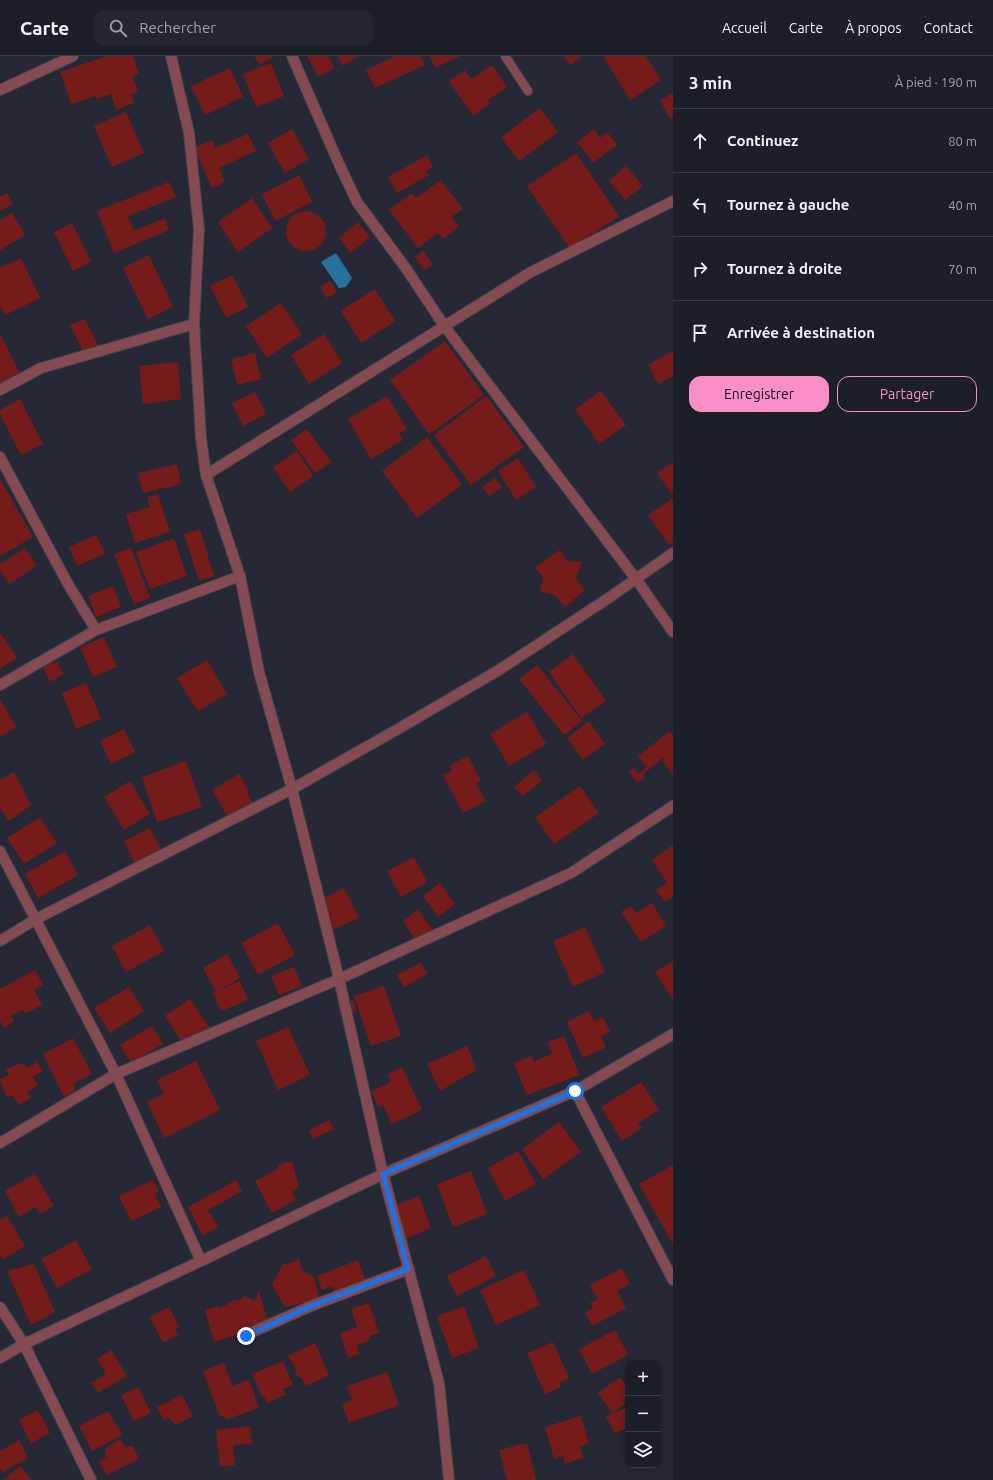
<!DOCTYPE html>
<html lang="fr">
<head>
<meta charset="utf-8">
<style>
  :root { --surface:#1c1f28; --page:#252730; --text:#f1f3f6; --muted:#a0a2a8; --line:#3a3d45; --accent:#fa8fc7 }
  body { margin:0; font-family:Ubuntu,sans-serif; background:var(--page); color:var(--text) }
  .controls { position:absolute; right:12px; bottom:12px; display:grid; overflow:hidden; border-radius:8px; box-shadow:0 2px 10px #0003 }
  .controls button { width:36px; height:36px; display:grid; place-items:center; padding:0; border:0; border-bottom:1px solid var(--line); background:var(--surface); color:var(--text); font:20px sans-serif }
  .stop { position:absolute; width:12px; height:12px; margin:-9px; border:3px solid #1a73e8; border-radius:50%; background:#fff }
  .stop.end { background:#1a73e8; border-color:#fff; box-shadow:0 1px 4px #0008 }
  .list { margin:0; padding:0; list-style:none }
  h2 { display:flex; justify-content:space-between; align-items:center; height:52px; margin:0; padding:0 16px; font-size:17px }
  h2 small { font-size:13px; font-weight:400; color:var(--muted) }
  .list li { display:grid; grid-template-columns:26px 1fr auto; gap:12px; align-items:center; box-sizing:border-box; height:64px; padding:0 16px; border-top:1px solid var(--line) }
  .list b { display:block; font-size:15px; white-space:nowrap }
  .list em { font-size:13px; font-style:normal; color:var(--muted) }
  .actions { display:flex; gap:8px; padding:12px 16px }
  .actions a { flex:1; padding:9px 0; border:1px solid var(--accent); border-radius:12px; text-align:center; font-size:14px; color:var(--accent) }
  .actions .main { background:var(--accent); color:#111 }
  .icon { flex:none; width:22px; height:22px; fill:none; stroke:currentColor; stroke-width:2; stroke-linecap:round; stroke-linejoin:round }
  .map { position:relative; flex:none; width:673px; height:1424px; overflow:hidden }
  header { display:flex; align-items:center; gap:24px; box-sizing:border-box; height:56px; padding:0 20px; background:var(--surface); border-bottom:1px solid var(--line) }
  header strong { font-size:19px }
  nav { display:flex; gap:22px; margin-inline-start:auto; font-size:14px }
  .search { width:280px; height:36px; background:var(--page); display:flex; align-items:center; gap:10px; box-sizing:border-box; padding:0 14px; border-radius:12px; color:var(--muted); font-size:15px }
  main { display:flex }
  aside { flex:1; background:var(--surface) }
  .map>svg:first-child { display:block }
  .water { fill:#25739d }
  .building { fill:#751c1b }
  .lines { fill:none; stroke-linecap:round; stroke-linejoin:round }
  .service-casing { stroke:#434651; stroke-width:10 }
  .minor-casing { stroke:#434651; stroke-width:12 }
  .tertiary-casing { stroke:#434651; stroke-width:12 }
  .service { stroke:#864a52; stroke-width:8 }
  .minor { stroke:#864a52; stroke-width:10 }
  .tertiary { stroke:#864a52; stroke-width:10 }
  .route { stroke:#1a73e8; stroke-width:5 }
</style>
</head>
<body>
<header>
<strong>Carte</strong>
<div class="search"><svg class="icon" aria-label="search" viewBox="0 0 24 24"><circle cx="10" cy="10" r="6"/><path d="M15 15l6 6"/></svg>Rechercher</div>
<nav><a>Accueil</a><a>Carte</a><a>À propos</a><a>Contact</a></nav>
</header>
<main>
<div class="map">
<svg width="673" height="1424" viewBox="0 0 673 1424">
  <rect width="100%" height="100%" fill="#262935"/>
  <!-- water -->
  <path class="water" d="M336,197L352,222L346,231L339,232L321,206Z"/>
  <!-- building -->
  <path class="building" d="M107,0H133L139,18L132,20L138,36L131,38L134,47L116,54L111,38L97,43L95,40L71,48L60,16Z
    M254,0H272L273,2L260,8Z
    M307,0H328L335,12L318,21Z
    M337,0H359L343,10Z
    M395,0H420L425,9L375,32L366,14Z
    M430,0H460L435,12Z
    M563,0H582L571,9Z
    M603,0H646L661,24L630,44Z
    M271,7L284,40L256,51L243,18Z
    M492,9L507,31L488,44L490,48L473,60L449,25L465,14L471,23Z
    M230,12L243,41L205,59L191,30Z
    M673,37V61L670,63L660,44Z
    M540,52L558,76L519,105L501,81Z
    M126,56L144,97L112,111L94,70Z
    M292,73L309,103L285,117L268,87Z
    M594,73L600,82L607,76L617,89L593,107L577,86Z
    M248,78L256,95L219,112L225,126L212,132L194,92L212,84L215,92Z
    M576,97L619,160L570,193L527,130Z
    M427,99L433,111L426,115L429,119L397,137L388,121Z
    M626,110L643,130L625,144L609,125Z
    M299,119L312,146L275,165L262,138Z
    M441,124L463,153L451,161L459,171L443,183L438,177L418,192L389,154L412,137L416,142Z
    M169,126L176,141L128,160L134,175L165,162L169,174L114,197L97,155Z
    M7,137L13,148L0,155V141Z
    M252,142L272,172L238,196L218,166Z
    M286 175a20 20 0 1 1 40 0a20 20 0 1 1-40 0Z
    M12,157L25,179L0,194V164Z
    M358,166L370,181L351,197L339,182Z
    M72,167L91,206L73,215L54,176Z
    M423,195L433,208L424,214L415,201Z
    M149,199L173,251L148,263L123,212Z
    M21,202L40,242L5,259L0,249V212Z
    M232,219L248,251L226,262L210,230Z
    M330,225L337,236L327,242L320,231Z
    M375,233L395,265L361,287L341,255Z
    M281,247L302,278L267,302L246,270Z
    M85,263L100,294L86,301L70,269Z
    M0,277L21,320L0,330Z
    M324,278L342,307L309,328L291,299Z
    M445,285L484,339L429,378L390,324Z
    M673,295V320L658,328L648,309Z
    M255,297L261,323L237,329L231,303Z
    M178,306L181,343L143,348L139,310Z
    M601,335L626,369L599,388L575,353Z
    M255,336L266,358L243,370L232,347Z
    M387,340L407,373L399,377L403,384L371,403L348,363Z
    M486,340L524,391L471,429L434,379Z
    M20,343L43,388L21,399L0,358V354Z
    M307,373L331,406L315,417L291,384Z
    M427,381L462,429L417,462L382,415Z
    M297,395L313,420L290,436L273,411Z
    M518,402L536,431L516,444L498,415Z
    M673,406V437L672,438L657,417Z
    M177,408L181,428L143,437L138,417Z
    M495,422L502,431L489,440L482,431Z
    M0,423L33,481L0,500Z
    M158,438L170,476L135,487L126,458L150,451L147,441Z
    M673,442V486L669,489L648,459Z
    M200,473L214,520L199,525L184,478Z
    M96,479L105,498L77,510L69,491Z
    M174,482L187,520L150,533L136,496Z
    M25,492L37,510L9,528L0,514V508Z
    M131,492L150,542L134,548L114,498Z
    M560,494L567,505L582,506L576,523L585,534L565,551L555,539L540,536L543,521L535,511Z
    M113,530L121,551L96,561L88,540Z
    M1,578L17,602L0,613V579Z
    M104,581L117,611L93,621L80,591Z
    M573,598L606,645L581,662L549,616Z
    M207,604L227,638L198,655L177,622Z
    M56,605L64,618L50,626L43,612Z
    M537,609L582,665L564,679L519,623Z
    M86,627L101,663L76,673L62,637Z
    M0,643L16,671L1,680L0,678Z
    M527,656L546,688L509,710L490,678Z
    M589,665L605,688L583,704L567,682Z
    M124,673L135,696L111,708L100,685Z
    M670,675L673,679V719L662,705L665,704L663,702L643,718L645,721L637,727L629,716L634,712L638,718L646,711L638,700Z
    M468,700L481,725L476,727L486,745L463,757L443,719L452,714L450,709Z
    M186,705L202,751L157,766L142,721Z
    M534,714L542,725L523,740L514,731Z
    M14,716L31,749L9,765L0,752V724Z
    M239,718L249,736L247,737L253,747L229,762L212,734Z
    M130,725L150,758L124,774L104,741Z
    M580,730L599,757L554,788L535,761Z
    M40,761L57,787L24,808L7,782Z
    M150,772L166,804L151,811L148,806L137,812L124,785Z
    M673,789V841L665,846L656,834L667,827L652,804Z
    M65,795L78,819L38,842L25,818Z
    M414,801L427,826L401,841L387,815Z
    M440,827L455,848L438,861L423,840Z
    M344,832L359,862L332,874L318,845Z
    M652,847L666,870L641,886L621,856L631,850L636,857Z
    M418,854L433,874L417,886L403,865Z
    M278,867L295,899L258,919L241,887Z
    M150,869L164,895L126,916L112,890Z
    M585,871L605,916L573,931L553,885Z
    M227,898L240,922L216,936L203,912Z
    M673,905V944L655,916Z
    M421,907L427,918L404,931L397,919Z
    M294,911L302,930L279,939L271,920Z
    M35,914L43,929L34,934L42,949L26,957L22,954L11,960L14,966L4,972L0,965V933Z
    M240,925L248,944L221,955L213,937Z
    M384,930L401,980L371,990L354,940Z
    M129,931L144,955L110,977L94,952Z
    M190,943L211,974L185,991L165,960Z
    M354,944L356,956L340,959L338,947Z
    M589,955L594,965L603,961L610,976L601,980L606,991L583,1002L567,966Z
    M152,970L163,988L131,1007L120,989Z
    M288,971L310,1019L278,1034L256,985Z
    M564,980L579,1019L527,1039L514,1007L532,1000L534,1005L552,998L547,986Z
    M73,982L92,1018L74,1027L75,1035L64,1041L43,998Z
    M467,990L476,1014L440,1035L427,1008Z
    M196,1005L220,1054L164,1082L147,1046L164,1038L157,1024Z
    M37,1006L43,1015L33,1021L38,1030L27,1036L31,1042L19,1049L13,1040H6L0,1023L9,1019L6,1013L22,1007L28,1012Z
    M402,1011L422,1054L392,1068L383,1049L378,1051L371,1035L391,1026L388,1018Z
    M641,1026L659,1054L638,1067L642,1072L622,1085L601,1051Z
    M329,1064L334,1073L313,1083L309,1074Z
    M559,1066L581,1096L543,1123L522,1093Z
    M518,1095L536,1128L505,1145L488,1112Z
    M292,1105L299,1131L292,1137L296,1144L272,1157L255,1125L276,1114L280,1108Z
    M673,1109V1188L639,1128Z
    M471,1115L487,1158L453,1171L437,1128Z
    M35,1118L54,1150L40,1158L35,1151L19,1161L5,1135Z
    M153,1124L159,1135L155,1138L161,1151L131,1165L119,1140Z
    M236,1124L242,1135L208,1154L218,1171L203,1180L188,1151Z
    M419,1140L431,1172L400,1185L387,1153Z
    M7,1160L25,1190L3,1203L0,1199V1164Z
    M76,1184L92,1213L57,1232L41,1203Z
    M486,1200L496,1220L457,1240L447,1220Z
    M299,1201L302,1214L314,1221L319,1243L285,1251L272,1229L283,1208L294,1206Z
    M358,1204L368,1232L337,1244L332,1230L322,1234L317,1220Z
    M34,1208L55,1256L31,1269L7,1215Z
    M622,1212L630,1228L617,1235L626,1252L592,1270L585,1256L593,1252L590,1247L598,1243L590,1229Z
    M524,1214L540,1249L496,1269L480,1234Z
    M259,1236L269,1269L214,1286L205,1254L217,1250L221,1252L232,1245L239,1244L245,1240L254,1245Z
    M369,1247L379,1277L370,1280L369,1285L357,1289L359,1298L348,1302L340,1277L357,1271L351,1253Z
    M464,1250L479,1292L452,1302L437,1260Z
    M169,1251L179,1271L175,1273L178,1279L163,1287L150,1261Z
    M615,1274L628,1299L592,1318L579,1293Z
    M553,1286L569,1322L559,1327L561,1331L545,1338L527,1297Z
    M315,1287L329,1319L306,1330L302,1322L295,1319L297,1315L292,1306L287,1300Z
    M111,1294L127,1320L98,1337L91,1327L106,1318L97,1303Z
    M283,1305L293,1329L283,1333L286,1339L267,1347L264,1340L262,1341L252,1318Z
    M224,1307L232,1330L249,1324L259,1352L228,1363L219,1359L203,1315Z
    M387,1316L399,1349L349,1367L342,1348L352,1344L347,1330Z
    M620,1321L628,1332V1346L612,1357L598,1337Z
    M138,1331L151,1357L134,1365L121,1339Z
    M182,1339L193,1360L176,1369L169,1362L164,1365L157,1351Z
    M628,1351V1372L614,1377L606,1360Z
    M38,1354L50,1377L31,1387L19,1364Z
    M108,1355L122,1379L92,1395L79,1370Z
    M581,1360L589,1388L580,1390L583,1402L565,1408L563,1400L554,1403L545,1371Z
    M250,1370L252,1388L233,1389L235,1409L220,1411L216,1374Z
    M120,1383L125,1391L133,1390L139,1403L106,1419L99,1405L106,1401L105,1393Z
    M19,1384L28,1402L2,1416L0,1412V1395Z
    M527,1387L536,1424H507L499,1394Z
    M20,1410L32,1424H3Z"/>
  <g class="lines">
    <!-- service casing -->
    <g class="service-casing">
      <path id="service" d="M505,0L528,35"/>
    </g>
    <!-- minor casing -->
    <g class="minor-casing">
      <path id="minor" d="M171,0L189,77L199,173L194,268L201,382L206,419L240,520L259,616L292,733L339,923L383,1118L439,1327L449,1424
        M292,0L339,108L357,146L405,211L445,271L636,523L673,576
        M0,334L41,312L194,268
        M0,401L68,528L96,574
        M206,419L531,216L673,145
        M0,629L96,574L240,520
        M0,795L116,1018L201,1205
        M0,885L36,863L292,733L398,673L499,614L610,541L673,497
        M575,1035L673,1224
        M0,1087L116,1018L339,923L571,817L673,750
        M0,1251L24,1288L91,1424
        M246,1279L311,1250L409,1213
        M0,1302L24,1288L201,1205L383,1118L575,1035L673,978"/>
    </g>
    <!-- tertiary casing -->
    <g class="tertiary-casing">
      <path id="tertiary" d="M0,34L73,0"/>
    </g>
    <!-- service -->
    <use href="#service" class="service"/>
    <!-- minor -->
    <use href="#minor" class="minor"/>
    <!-- tertiary -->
    <use href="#tertiary" class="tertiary"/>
  </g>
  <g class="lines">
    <!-- route -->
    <path class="route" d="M246,1280L311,1250L408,1213L383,1118L575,1035"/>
  </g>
</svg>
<div class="controls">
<button>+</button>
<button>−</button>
<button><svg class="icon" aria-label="layers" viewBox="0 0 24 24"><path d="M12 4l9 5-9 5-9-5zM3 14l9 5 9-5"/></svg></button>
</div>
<div class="stop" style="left:575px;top:1035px"></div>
<div class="stop end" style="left:246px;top:1280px"></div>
</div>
<aside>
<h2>3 min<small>À pied · 190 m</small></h2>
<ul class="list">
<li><svg class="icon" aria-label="ahead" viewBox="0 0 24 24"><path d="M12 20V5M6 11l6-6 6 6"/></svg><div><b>Continuez</b></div><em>80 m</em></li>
<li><svg class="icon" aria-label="left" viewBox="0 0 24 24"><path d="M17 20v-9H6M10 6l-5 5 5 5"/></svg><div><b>Tournez à gauche</b></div><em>40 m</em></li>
<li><svg class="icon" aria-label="right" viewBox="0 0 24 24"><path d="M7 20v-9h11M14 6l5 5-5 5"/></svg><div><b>Tournez à droite</b></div><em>70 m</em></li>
<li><svg class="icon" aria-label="arrive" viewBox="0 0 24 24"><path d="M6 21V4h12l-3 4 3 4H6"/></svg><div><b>Arrivée à destination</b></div></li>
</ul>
<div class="actions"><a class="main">Enregistrer</a><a>Partager</a></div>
</aside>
</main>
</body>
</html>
